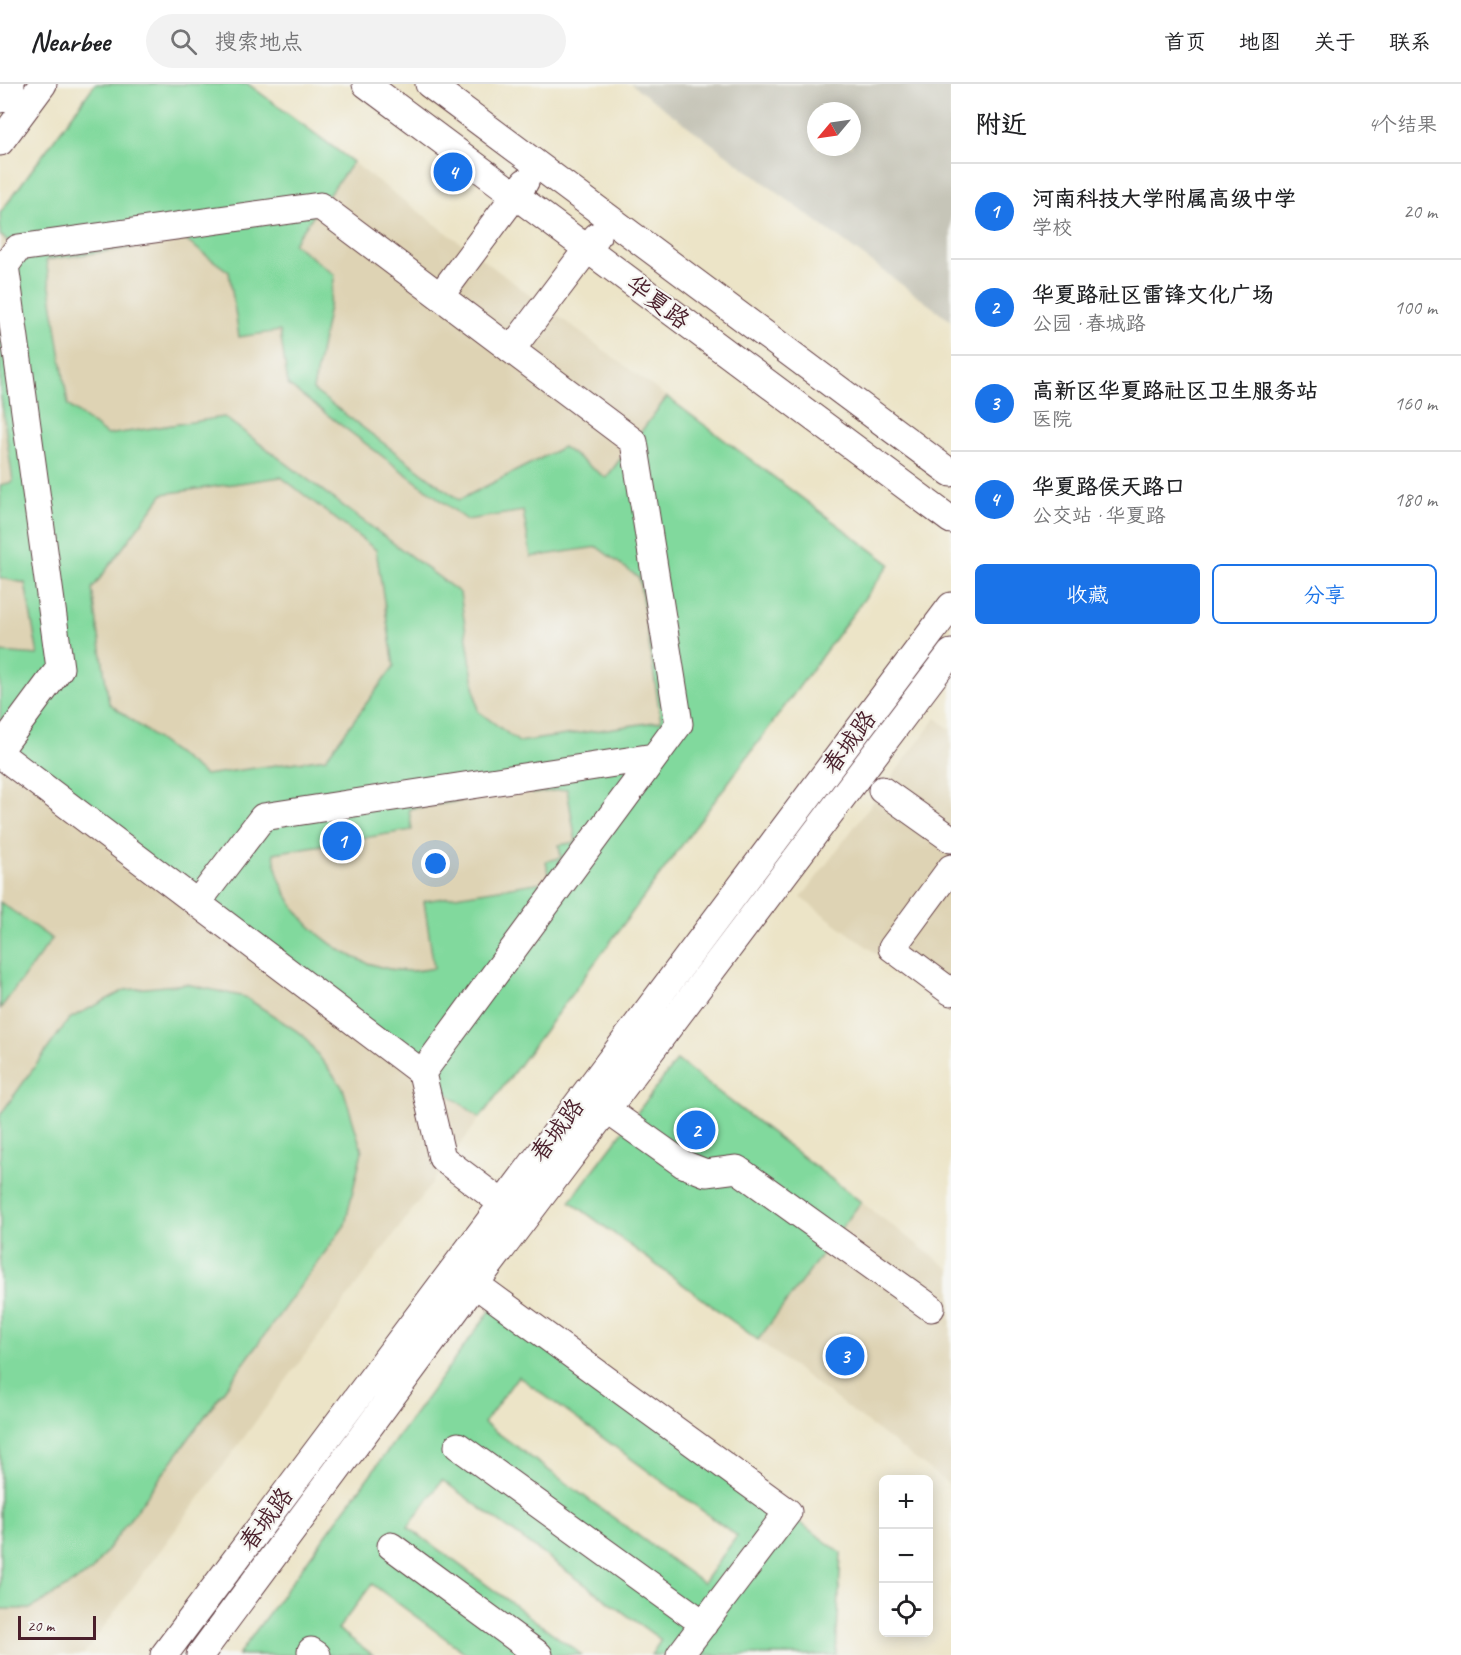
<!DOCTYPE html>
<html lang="zh">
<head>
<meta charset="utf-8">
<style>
  :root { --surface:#fff; --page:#f2f2f2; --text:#202124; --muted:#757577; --line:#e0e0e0; --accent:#1a73e8 }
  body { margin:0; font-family:Caveat,"LXGW WenKai TC",sans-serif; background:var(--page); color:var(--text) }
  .controls { position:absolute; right:18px; bottom:18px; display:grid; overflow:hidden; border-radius:9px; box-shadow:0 3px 15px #0003 }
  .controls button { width:54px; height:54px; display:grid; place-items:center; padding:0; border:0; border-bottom:2px solid var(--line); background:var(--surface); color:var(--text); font:30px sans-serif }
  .compass { position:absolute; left:807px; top:18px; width:54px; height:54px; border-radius:50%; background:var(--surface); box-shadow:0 3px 15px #0003; rotate:241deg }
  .scale { position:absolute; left:18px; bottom:15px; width:78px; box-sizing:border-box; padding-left:6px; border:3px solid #4a1f2b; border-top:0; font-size:16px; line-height:21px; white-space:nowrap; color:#4a1f2b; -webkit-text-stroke:4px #f6f6f2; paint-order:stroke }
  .you { position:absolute; left:436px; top:780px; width:21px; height:21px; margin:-15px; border:4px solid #fff; border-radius:50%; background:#1a73e8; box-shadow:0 0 0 9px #1a73e833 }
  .badge { display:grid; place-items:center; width:39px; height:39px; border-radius:50%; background:var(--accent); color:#fff; font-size:20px; font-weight:700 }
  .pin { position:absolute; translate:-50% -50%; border:3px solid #fff; box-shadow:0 2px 6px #0006 }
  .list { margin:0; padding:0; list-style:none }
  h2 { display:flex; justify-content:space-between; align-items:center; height:78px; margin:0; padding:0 24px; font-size:26px }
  h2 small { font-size:20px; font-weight:400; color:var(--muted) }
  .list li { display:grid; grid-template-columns:39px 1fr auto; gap:18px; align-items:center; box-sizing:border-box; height:96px; padding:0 24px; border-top:2px solid var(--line) }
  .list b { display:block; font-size:22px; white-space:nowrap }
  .list p { margin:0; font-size:20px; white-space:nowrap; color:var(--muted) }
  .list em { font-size:20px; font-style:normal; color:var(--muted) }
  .actions { display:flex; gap:12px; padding:18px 24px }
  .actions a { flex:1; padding:14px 0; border:2px solid var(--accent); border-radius:9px; text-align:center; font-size:21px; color:var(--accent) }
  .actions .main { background:var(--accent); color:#fff }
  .icon { flex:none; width:33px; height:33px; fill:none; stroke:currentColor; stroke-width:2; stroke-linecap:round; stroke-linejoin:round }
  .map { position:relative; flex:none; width:951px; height:1571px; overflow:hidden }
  header { display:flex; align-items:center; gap:36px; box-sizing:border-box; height:84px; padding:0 30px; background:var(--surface); border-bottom:2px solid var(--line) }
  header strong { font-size:28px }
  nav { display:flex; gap:33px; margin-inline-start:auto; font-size:21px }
  .search { width:420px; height:54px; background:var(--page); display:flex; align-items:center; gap:15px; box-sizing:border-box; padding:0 21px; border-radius:33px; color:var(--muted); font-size:22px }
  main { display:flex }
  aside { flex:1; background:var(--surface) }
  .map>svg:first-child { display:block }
  .built { fill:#ded3b4 }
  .industrial { fill:#c6c5b8; fill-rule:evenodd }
  .green { fill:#81d99d; stroke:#667c64; stroke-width:1.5; fill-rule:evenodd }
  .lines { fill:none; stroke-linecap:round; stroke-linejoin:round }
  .minor-casing { stroke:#623d42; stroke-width:29 }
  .minor { stroke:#fff; stroke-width:27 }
  .labels { text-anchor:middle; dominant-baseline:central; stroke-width:4.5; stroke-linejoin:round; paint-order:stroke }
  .street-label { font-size:24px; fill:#4a1f2b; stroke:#f6f6f2 }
</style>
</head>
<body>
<header>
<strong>Nearbee</strong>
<div class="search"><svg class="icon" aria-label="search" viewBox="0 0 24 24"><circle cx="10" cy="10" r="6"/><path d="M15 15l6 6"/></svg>搜索地点</div>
<nav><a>首页</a><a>地图</a><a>关于</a><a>联系</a></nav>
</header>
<main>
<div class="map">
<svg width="951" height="1571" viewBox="0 0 951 1571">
  <rect width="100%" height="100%" fill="#f6f6f2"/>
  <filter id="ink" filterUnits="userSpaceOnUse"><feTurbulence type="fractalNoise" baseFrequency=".0167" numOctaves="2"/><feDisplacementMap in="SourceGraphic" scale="12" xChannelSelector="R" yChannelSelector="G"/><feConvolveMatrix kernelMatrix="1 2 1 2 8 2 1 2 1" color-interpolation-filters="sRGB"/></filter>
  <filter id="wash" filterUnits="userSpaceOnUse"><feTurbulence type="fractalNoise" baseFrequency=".008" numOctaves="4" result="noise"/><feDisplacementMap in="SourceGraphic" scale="24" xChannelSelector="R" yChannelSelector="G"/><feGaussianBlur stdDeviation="1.35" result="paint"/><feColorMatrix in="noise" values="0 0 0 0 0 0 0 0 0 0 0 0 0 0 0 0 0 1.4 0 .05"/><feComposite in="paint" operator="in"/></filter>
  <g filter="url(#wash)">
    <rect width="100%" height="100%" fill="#ece4c7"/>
    <!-- built -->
    <path class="built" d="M95,0H248L890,480L83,1571H0V129Z
      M936,634L951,646V925L801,814Z
      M861,1118L951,1186V1402L758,1256Z"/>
    <!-- industrial -->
    <path class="industrial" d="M631,0H951V237ZM816,27H852V63H816Z"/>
    <!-- green -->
    <path class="green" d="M95,0H248L353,78L293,159L335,191L313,306L459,416L563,363L606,394L667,313L890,480L480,1034L0,670V568L38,571L25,499L0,494V401L13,398L0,307V189L18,164L0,151V129ZM185,156L229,188L239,253L280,247L288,301L467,436L523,427L531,473L597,463L639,494L661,637L519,658L478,627L460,509L224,333L107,351L68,321L46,176ZM281,393L376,466L394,582L326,674L205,691L109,619L92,505L163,410ZM567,705L576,758L559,761L561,774L546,777L549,797L424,817L434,884C365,901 279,839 274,769L412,746L409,725L531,706L533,710Z
      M0,818L52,855L0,925Z
      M186,900L245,913L303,951L343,1004L362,1067L345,1141L91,1488L30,1525H0V1031L69,935L125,906Z
      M677,976L861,1118L758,1256L570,1117Z
      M498,1216L841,1469L836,1571H651L661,1556L442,1396L408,1443L582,1571H468L372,1500L338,1545L373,1571H238ZM518,1292L737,1452L703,1499L484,1339Z"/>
  </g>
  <g filter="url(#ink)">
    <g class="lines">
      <!-- minor casing -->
      <g class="minor-casing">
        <path id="minor" d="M366,0L951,436
          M429,0L951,389
          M0,15L11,0
          M0,58L43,0
          M0,189L18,164L320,122L634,358L679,640L422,989L0,670
          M440,212L525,98
          M511,266L597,152
          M0,665L60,584L5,181
          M882,706L951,755
          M951,784L892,864L951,908
          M197,819L263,733L654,673
          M422,989L442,1074L515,1129
          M593,1016L683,1080L706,1089L737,1085L931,1224
          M475,1200L788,1428L680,1571
          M458,1362L704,1540
          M391,1462L539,1571
          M311,1567L317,1571
          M164,1571L951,522
          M200,1571L475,1200L951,569"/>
      </g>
      <!-- minor -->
      <use href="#minor" class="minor"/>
    </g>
  </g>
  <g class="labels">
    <!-- street labels -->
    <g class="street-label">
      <text transform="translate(658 218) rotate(37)">华夏路</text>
      <text transform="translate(849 658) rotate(-53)">春城路</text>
      <text transform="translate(557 1046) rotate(-53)">春城路</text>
      <text transform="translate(266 1435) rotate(-53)">春城路</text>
    </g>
  </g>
</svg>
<div class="controls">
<button>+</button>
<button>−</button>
<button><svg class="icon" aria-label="locate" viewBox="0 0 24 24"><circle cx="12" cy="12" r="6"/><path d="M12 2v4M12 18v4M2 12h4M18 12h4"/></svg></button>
</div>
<svg class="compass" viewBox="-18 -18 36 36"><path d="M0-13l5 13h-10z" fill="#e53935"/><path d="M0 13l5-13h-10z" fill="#757577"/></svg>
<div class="scale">20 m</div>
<div class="you"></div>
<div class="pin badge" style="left:342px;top:757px">1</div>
<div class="pin badge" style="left:696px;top:1046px">2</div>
<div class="pin badge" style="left:845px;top:1272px">3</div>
<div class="pin badge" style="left:453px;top:88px">4</div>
</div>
<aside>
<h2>附近<small>4个结果</small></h2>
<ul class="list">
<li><span class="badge">1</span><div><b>河南科技大学附属高级中学</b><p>学校</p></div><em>20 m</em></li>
<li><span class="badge">2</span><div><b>华夏路社区雷锋文化广场</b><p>公园 · 春城路</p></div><em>100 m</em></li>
<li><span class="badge">3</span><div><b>高新区华夏路社区卫生服务站</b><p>医院</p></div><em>160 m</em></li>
<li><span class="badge">4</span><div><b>华夏路侯天路口</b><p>公交站 · 华夏路</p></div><em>180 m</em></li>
</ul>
<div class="actions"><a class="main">收藏</a><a>分享</a></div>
</aside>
</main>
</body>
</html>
